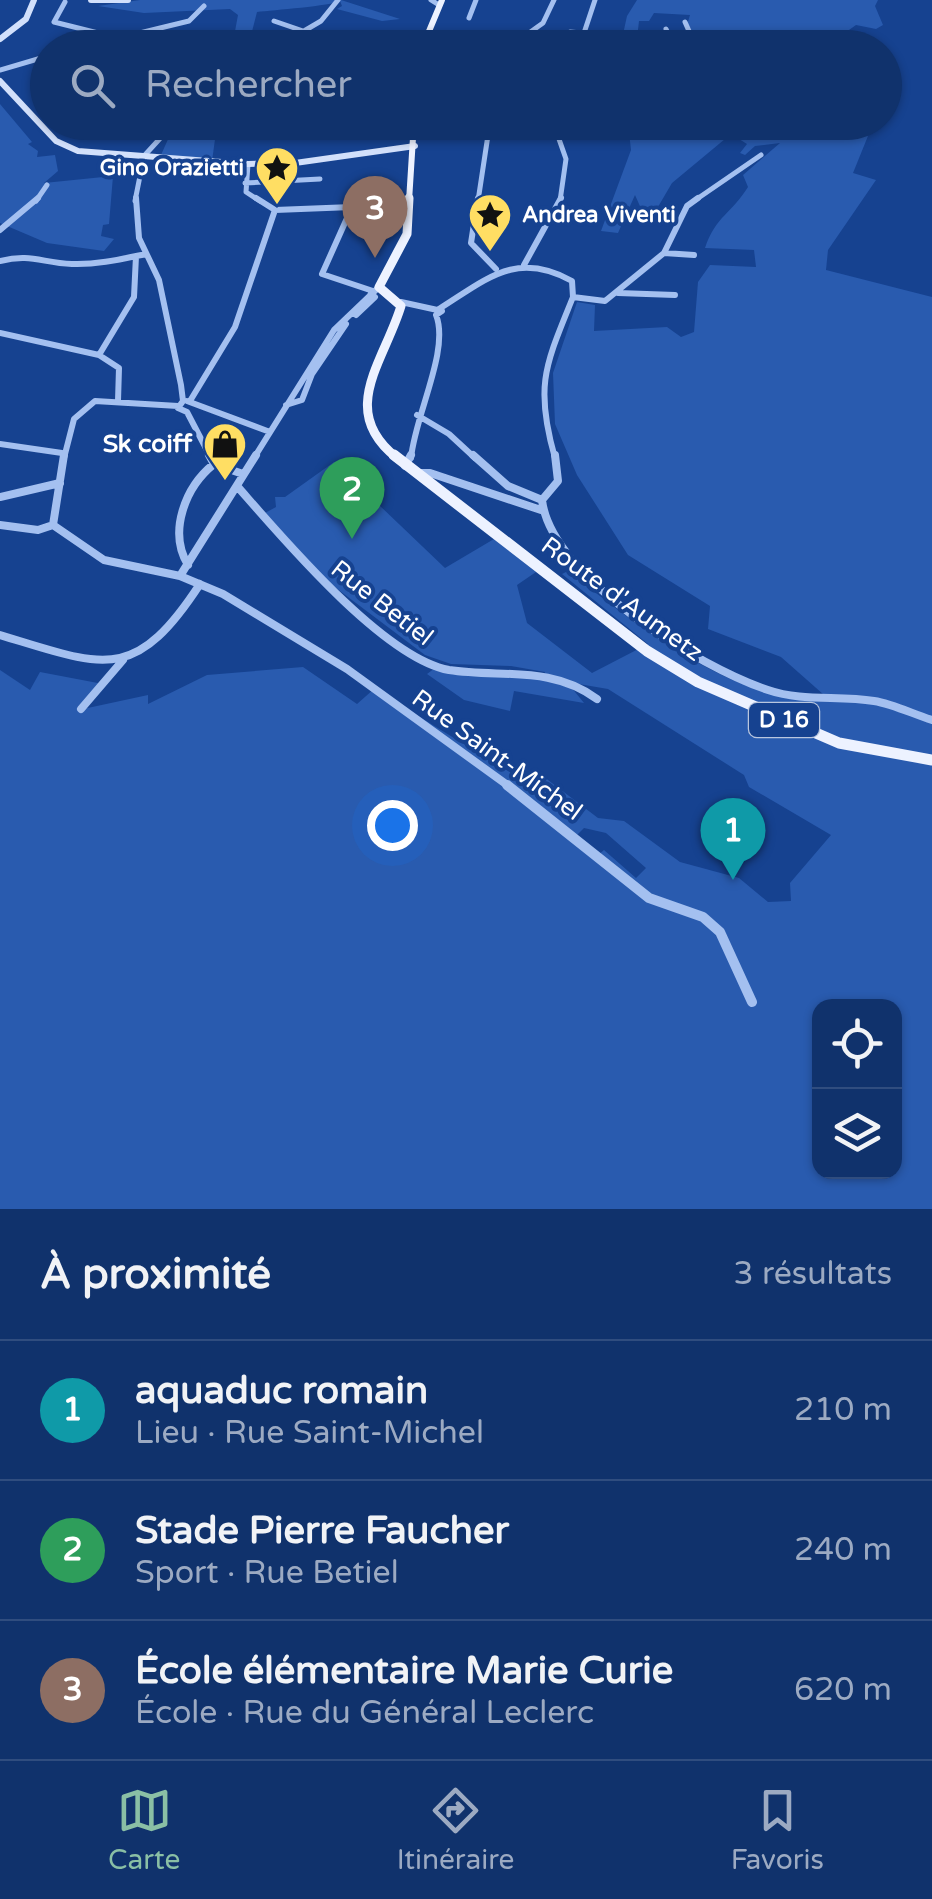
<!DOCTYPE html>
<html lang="fr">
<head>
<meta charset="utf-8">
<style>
  :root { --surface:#10326c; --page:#1e3e74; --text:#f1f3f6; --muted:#9caac2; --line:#304d7f; --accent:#8abfa5 }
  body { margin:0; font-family:"Varela Round",sans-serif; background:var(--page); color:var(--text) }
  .controls { position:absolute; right:30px; bottom:30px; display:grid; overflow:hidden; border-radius:20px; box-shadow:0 2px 8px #0004 }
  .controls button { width:90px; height:90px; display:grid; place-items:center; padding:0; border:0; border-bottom:2px solid var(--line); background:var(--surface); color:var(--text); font:50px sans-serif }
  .you { position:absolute; left:392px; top:825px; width:35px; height:35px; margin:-25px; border:8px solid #fff; border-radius:50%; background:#1a73e8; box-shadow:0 0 0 15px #1a73e833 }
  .badge { display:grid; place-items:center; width:65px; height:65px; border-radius:50%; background:var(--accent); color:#fff; font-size:32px; font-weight:700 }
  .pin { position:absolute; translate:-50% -82px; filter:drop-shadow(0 2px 5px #0008) }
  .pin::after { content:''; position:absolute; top:52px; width:35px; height:30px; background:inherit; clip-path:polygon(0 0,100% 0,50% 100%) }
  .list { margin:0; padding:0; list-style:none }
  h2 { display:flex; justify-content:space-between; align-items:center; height:130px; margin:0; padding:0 40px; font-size:42px }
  h2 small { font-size:32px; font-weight:400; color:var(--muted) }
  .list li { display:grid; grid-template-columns:65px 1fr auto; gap:30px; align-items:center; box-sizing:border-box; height:140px; padding:0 40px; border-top:2px solid var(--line) }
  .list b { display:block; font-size:38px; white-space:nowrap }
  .list p { margin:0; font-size:32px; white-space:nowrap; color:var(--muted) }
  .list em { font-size:32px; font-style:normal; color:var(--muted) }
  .icon { flex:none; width:55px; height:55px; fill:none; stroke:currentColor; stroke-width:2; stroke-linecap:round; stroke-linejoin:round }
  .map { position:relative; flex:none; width:932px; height:1209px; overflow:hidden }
  .search { position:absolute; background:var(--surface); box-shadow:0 2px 8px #0004; left:30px; right:30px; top:30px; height:110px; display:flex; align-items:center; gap:25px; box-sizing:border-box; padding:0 35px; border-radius:55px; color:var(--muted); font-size:38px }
  .sheet { height:550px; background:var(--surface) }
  nav { display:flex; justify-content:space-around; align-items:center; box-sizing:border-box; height:140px; border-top:2px solid var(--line); background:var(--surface); font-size:28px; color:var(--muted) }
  nav a { display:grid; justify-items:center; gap:5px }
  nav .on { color:var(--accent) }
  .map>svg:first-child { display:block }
  .green { fill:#295baf; fill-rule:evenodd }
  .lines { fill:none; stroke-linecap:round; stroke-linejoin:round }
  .minor-far3 { stroke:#a4c0f0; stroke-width:5 }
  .minor-far2 { stroke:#a4c0f0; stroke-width:6 }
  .minor-far1 { stroke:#a4c0f0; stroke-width:8 }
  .minor { stroke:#a4c0f0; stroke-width:10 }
  .secondary { stroke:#d2e0fb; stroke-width:6 }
  .primary-far2 { stroke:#edf2ff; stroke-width:6 }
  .primary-far1 { stroke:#edf2ff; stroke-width:9 }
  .primary { stroke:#edf2ff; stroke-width:11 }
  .labels { text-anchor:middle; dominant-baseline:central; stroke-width:8; stroke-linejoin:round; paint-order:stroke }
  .far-poi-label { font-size:22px; font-weight:bold; fill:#fff; stroke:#164290; text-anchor:end }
  .shield { fill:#164290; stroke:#b9c6de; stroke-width:2.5 }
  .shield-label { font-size:22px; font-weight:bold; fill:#fff }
  .poi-label { font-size:25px; font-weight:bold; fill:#fff; stroke:#164290; text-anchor:end }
  .street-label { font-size:25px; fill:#fff; stroke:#164290 }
</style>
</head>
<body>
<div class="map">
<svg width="932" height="1209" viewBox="0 0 932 1209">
  <rect width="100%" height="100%" fill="#164290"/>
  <!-- green -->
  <path class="green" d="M140,0H341L400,19L382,21L337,9L342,6L340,1C331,6 273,10 257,12L248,47L220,48L218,44L233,42L238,15L230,9L144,13L98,6Z
    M637,0H878L875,6L883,25L876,29L856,25L825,47H717L713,39L693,40L687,25L690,15L654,13L649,21H639L636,47L620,48L627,16Z
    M0,104L32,142L28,144L38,151L37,157L55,155L58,171L44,183L113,176L109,224L103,225L101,236L114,239L104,251L47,243L0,223Z
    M834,122L831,131H870L853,173L876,180L828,250L826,270L932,297V1209H0V670L30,690L40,672L103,684L83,709L148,695V704L207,675L303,667L357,704L374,689L534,787L544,777L598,818L624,821L680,862L739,878L768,902L791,901L790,883L831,835L749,787L744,775L608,689L567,682L584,703L514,691L510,711L464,700L427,674L435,668L544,676L545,672L511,666L451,664L425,655L328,582L265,513L276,507L275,497H285L334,462L445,568L494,539L536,572L517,585L527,623L592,673L648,644L562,574L568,571C643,630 732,702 832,702L781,657L708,629L710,606L628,555L577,475L555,424L553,373L577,302L595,305L594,331L667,327L681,337L694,332L698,282L710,265L756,267L754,250L705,248C716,216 731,214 748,187L743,175L780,143L755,146L745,155L740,153L747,144L731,134L672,183L655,212L643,213L635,195L618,233L601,231L631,150L628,123ZM584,828L606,833L646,868L636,878L604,850L598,855L576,836ZM820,1006H894V1172H820Z
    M185,123H248L217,125L212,161L161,155L173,128L185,127Z"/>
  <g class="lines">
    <!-- minor-far3 -->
    <path class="minor-far3" d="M431,0L439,5
      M65,2L54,22L98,33L119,48
      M469,18L476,0
      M274,21L306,32
      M666,29L675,48
      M579,45L566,44L570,32L582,33
      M78,48L189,21L204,6
      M207,48H218
      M275,48L321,21L338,0
      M508,48L543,23L554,0
      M579,48L595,0
      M679,48L693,40L685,22
      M0,70L48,56
      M553,122L566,159L560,201
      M604,122L605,135
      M248,164L246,192L260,201
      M245,183L320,179
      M36,201L47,185
      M135,201L144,156L175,122
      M478,201L490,122
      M694,201L761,155"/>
    <!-- minor-far2 -->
    <path class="minor-far2" d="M136,198L139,238L159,280L181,385L183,401L178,408L187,412L211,458
      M478,198L471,243L496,269
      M275,210L352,207L322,274L373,291
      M0,230L38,198
      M664,253L694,255
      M0,261C31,253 42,263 72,264C97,265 122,259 146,254
      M524,265L561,198
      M618,293L675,295
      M401,302L442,311L436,315C450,350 415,415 411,458
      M439,309C487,279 516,250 572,281L573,297L605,301L664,253L687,206L698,198
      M356,315L375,297L370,295
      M0,333L99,355L119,368L118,401
      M99,355L134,297L136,256
      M187,401L270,432
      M190,401L235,327L275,210L256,198
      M286,405L302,400L312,374L346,324
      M417,415L449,434L475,458
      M0,444L62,453
      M64,458L74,419L95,401L178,406
      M254,458L334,330L379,287
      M555,458C534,385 546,364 573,297"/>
    <!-- minor-far1 -->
    <path class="minor-far1" d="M64,455L53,525L104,560L180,576L223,594L347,669L510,787
      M209,455L214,464L243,474
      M473,455L508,486L542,500
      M405,466L411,455
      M417,473H430L541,510
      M237,486C281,536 383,658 449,670C500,678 551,665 597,699
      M0,497L60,483
      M542,500C551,577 699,667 768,690C803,702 838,695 874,701C893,704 913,714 932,720
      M542,500L558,481L555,455
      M0,525L38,530L53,525
      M188,565C168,532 185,487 214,464
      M180,576L256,455
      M0,635C103,666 134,685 200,584
      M81,709L123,660"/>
    <!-- minor -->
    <path class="minor" d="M507,785L649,898L703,917L720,932L752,1002"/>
    <!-- secondary -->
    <path class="secondary" d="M91,0H128
      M0,39L26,19L34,0
      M0,81L56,141L78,151L248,164L295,163L415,146"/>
    <!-- primary-far2 -->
    <path class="primary-far2" d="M422,48L442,0
      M409,201L414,122"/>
    <!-- primary-far1 -->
    <path class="primary-far1" d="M397,458C337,411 384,362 401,306L379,287L407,234L409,198"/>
    <!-- primary -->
    <path class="primary" d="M394,455L647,651L698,682L839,743L932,760"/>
  </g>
  <!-- icons -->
  <defs>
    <g id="sight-pin" transform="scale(2.25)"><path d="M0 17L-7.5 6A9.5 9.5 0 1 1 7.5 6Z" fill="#ffde63" stroke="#164290"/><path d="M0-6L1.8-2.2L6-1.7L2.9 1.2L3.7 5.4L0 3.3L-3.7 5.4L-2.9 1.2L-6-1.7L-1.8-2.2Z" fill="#111"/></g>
    <g id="shop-pin" transform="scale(2.25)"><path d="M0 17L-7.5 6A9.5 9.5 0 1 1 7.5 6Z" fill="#ffde63" stroke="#164290"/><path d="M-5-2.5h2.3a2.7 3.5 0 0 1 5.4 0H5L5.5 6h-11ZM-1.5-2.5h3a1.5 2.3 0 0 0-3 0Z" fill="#111"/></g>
  </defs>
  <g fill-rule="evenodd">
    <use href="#sight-pin" x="277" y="168"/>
    <use href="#sight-pin" x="490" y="215"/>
    <use href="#shop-pin" x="225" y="444"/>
  </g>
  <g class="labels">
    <!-- far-poi labels -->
    <g class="far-poi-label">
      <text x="244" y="168">Gino Orazietti</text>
      <text x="522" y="215" text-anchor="start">Andrea Viventi</text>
    </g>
    <!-- shield labels -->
    <rect class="shield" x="749" y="703" width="70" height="34" rx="8"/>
    <g class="shield-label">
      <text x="784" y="720">D 16</text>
    </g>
    <!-- poi labels -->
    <g class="poi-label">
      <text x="192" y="444">Sk coiff</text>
    </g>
    <!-- street labels -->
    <g class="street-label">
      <text transform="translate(622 599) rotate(36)">Route d'Aumetz</text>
      <text transform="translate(382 603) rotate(38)">Rue Betiel</text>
      <text transform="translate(497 755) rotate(36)">Rue Saint-Michel</text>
    </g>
  </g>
</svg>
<div class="controls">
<button><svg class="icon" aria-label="locate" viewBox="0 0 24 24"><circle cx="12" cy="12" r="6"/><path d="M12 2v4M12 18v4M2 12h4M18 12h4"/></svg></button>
<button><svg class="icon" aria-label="layers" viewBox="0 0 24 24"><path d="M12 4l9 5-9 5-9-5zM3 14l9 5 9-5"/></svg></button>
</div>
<div class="you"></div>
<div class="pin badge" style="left:733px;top:880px;background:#0f9aa8">1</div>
<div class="pin badge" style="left:352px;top:539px;background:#2e9e5b">2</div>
<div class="pin badge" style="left:375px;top:258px;background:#8d6e63">3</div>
<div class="search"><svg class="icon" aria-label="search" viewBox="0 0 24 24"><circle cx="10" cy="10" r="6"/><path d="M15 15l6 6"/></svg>Rechercher</div>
</div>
<section class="sheet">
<h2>À proximité<small>3 résultats</small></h2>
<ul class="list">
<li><span class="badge" style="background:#0f9aa8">1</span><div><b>aquaduc romain</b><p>Lieu · Rue Saint-Michel</p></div><em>210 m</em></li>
<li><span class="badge" style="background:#2e9e5b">2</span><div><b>Stade Pierre Faucher</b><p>Sport · Rue Betiel</p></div><em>240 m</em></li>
<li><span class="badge" style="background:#8d6e63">3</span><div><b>École élémentaire Marie Curie</b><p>École · Rue du Général Leclerc</p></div><em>620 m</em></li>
</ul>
</section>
<nav>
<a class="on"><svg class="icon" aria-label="map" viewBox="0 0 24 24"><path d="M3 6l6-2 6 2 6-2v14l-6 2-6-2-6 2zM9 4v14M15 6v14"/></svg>Carte</a>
<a><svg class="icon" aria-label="directions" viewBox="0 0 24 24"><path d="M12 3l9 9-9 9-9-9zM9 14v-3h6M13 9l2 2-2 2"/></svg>Itinéraire</a>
<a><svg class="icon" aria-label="saved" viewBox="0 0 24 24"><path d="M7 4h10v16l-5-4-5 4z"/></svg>Favoris</a>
</nav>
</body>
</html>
